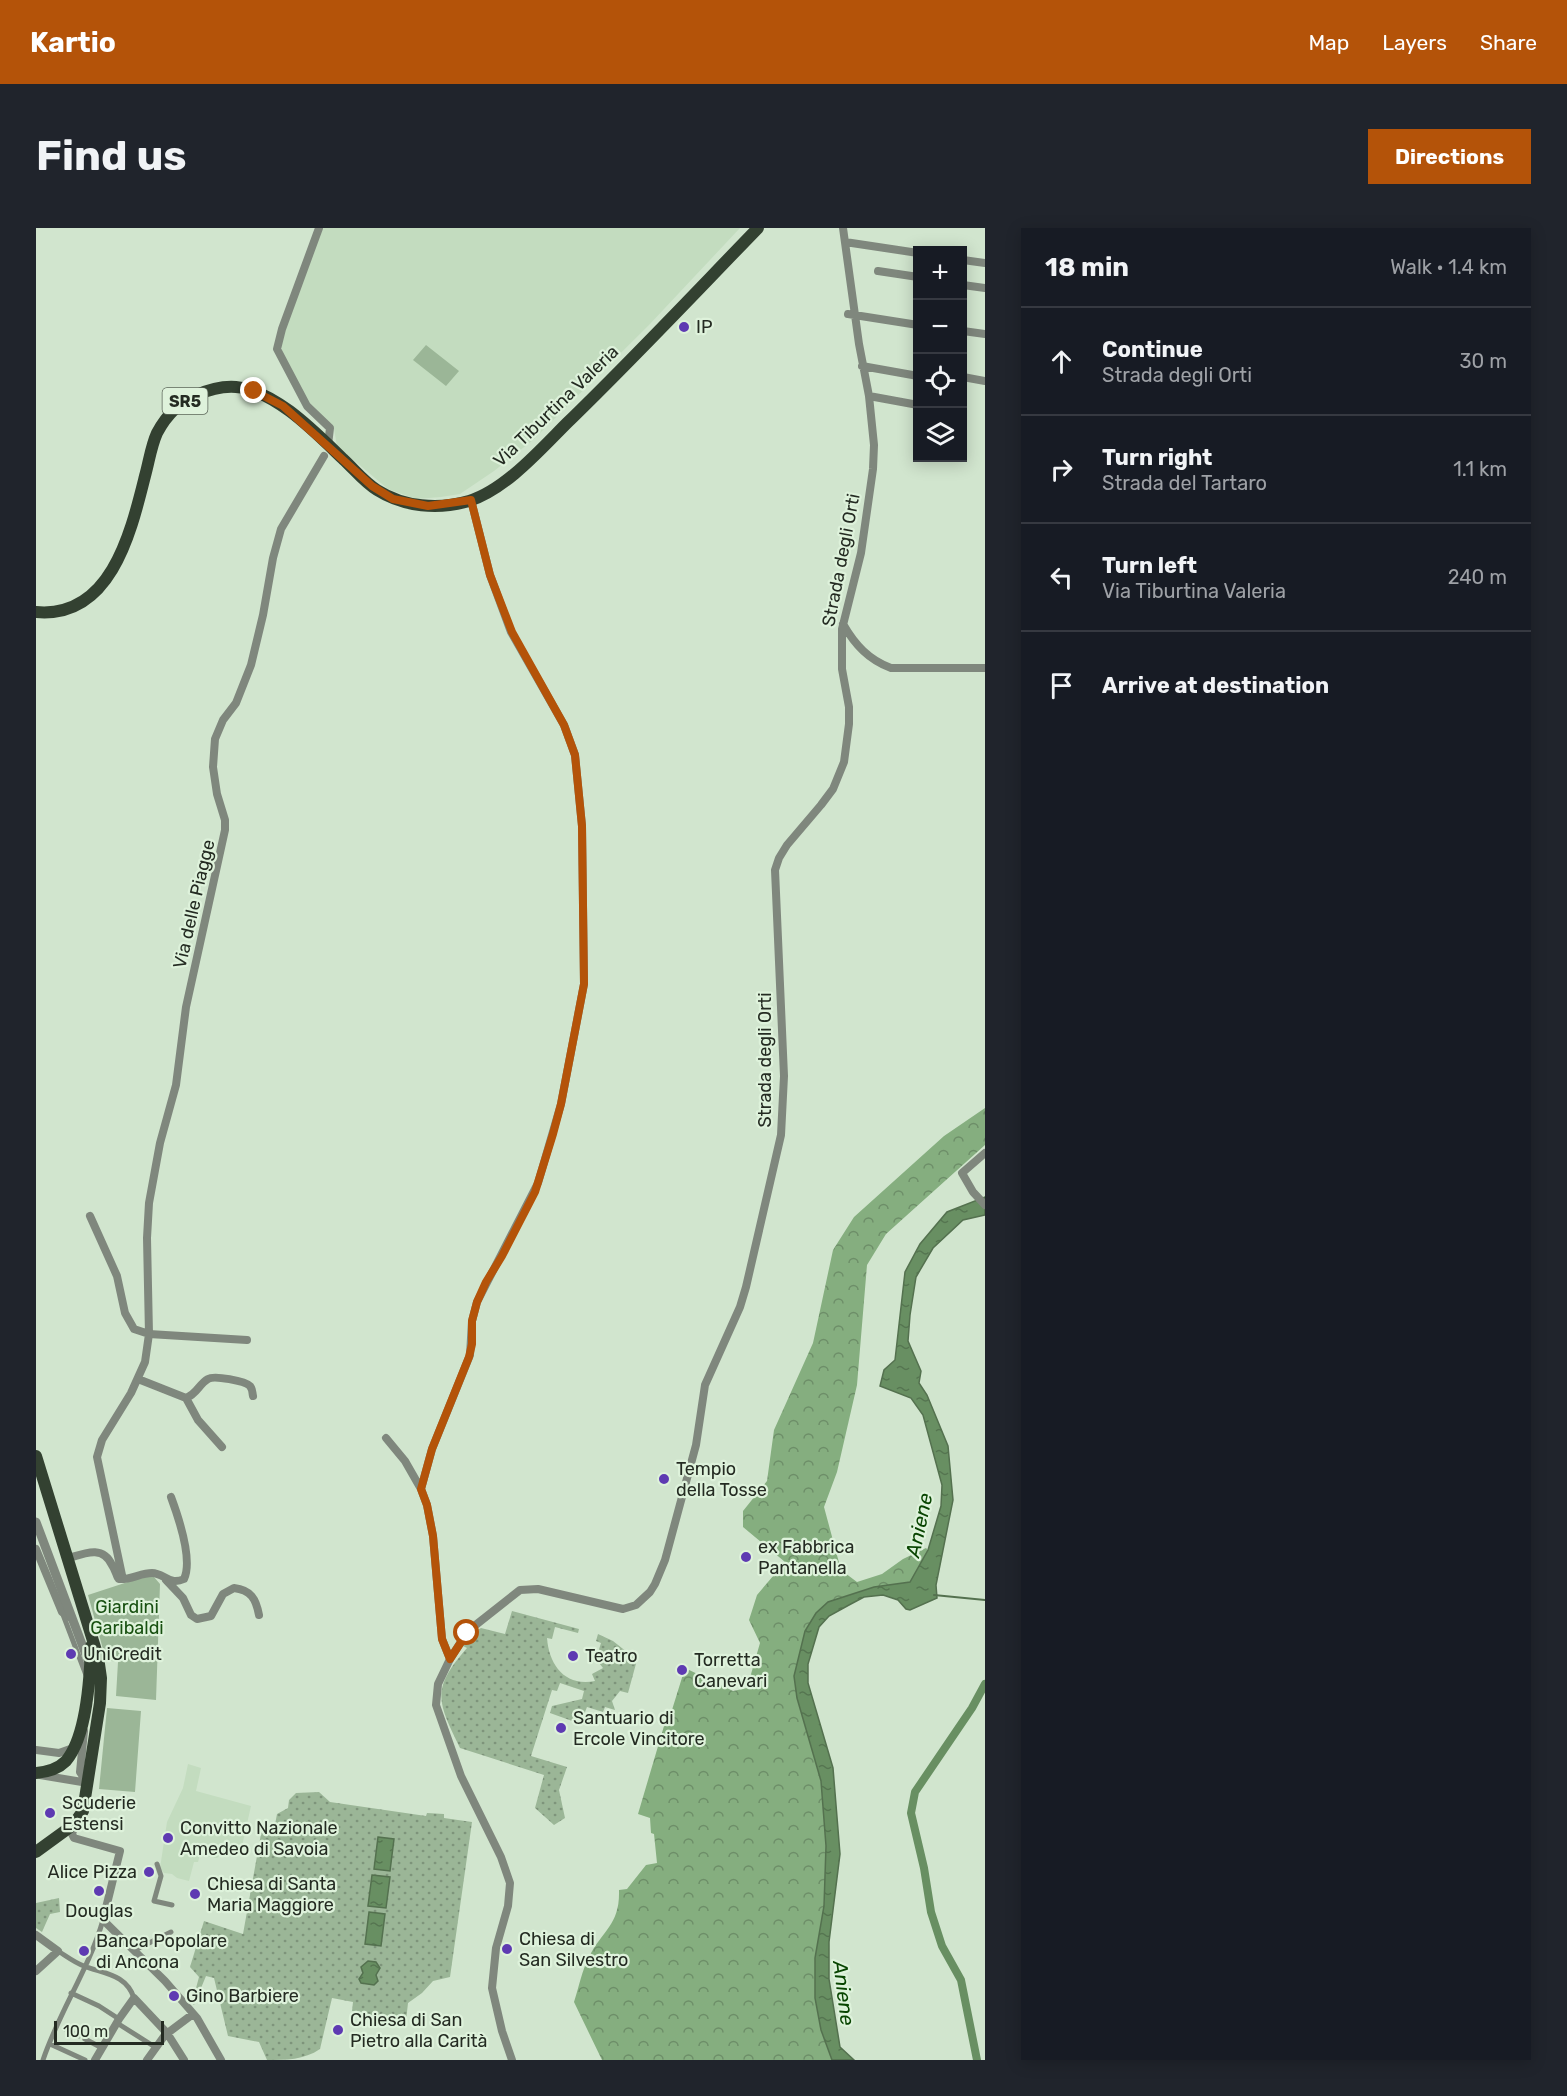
<!DOCTYPE html>
<html lang="en">
<head>
<meta charset="utf-8">
<style>
  :root { --surface:#171b24; --page:#20242c; --text:#f1f3f6; --muted:#9ea1a6; --line:#363941; --accent:#b45309 }
  body { margin:0; font-family:Rubik,sans-serif; background:var(--page); color:var(--text) }
  .controls { position:absolute; right:18px; top:18px; display:grid; overflow:hidden; border-radius:0px; box-shadow:0 3px 15px #0003 }
  .controls button { width:54px; height:54px; display:grid; place-items:center; padding:0; border:0; border-bottom:2px solid var(--line); background:var(--surface); color:var(--text); font:30px sans-serif }
  .scale { position:absolute; left:18px; bottom:15px; width:110px; box-sizing:border-box; padding-left:6px; border:3px solid #242b22; border-top:0; font-size:16px; line-height:21px; white-space:nowrap; color:#242b22; -webkit-text-stroke:4px #def2db; paint-order:stroke }
  .stop { position:absolute; width:18px; height:18px; margin:-14px; border:4px solid #b45309; border-radius:50%; background:#fff }
  .stop.end { background:#b45309; border-color:#fff; box-shadow:0 2px 6px #0008 }
  .list { margin:0; padding:0; list-style:none }
  h2 { display:flex; justify-content:space-between; align-items:center; height:78px; margin:0; padding:0 24px; font-size:26px }
  h2 small { font-size:20px; font-weight:400; color:var(--muted) }
  .list li { display:grid; grid-template-columns:39px 1fr auto; gap:18px; align-items:center; box-sizing:border-box; height:108px; padding:0 24px; border-top:2px solid var(--line) }
  .list b { display:block; font-size:22px; white-space:nowrap }
  .list p { margin:0; font-size:20px; white-space:nowrap; color:var(--muted) }
  .list em { font-size:20px; font-style:normal; color:var(--muted) }
  .icon { flex:none; width:33px; height:33px; fill:none; stroke:currentColor; stroke-width:2; stroke-linecap:round; stroke-linejoin:round }
  .map { position:relative; flex:none; width:949px; height:1832px; overflow:hidden; border-radius:0px }
  header { display:flex; align-items:center; gap:36px; box-sizing:border-box; height:84px; padding:0 30px; background:var(--accent); color:#fff }
  header strong { font-size:28px }
  nav { display:flex; gap:33px; margin-inline-start:auto; font-size:21px }
  .intro { display:flex; align-items:center; justify-content:space-between; box-sizing:border-box; height:144px; padding:0 36px }
  h1 { margin:0; font-size:42px }
  .button { padding:15px 27px; border-radius:0px; background:var(--accent); color:#fff; font-size:21px; font-weight:700 }
  main { display:flex; gap:36px; padding:0 36px }
  aside { flex:1; background:var(--surface); border-radius:0px; box-shadow:0 3px 15px #0003 }
  .map>svg:first-child { display:block }
  .built { fill:#c3dcbf }
  .grass { fill:url(#grass-dots) }
  .forest { fill:url(#forest-crowns) }
  .park { fill:#9bb697 }
  .water { fill:url(#water-ripples); stroke:#54714f; stroke-width:1.5 }
  .lines { fill:none; stroke-linecap:round; stroke-linejoin:round }
  .stream { stroke:#54714f; stroke-width:2 }
  .canal { stroke:#688f62; stroke-width:8 }
  .pedestrian-tunnel { stroke:#aec0ac; stroke-width:5; stroke-dasharray:5 2.5; stroke-linecap:butt }
  .pedestrian { stroke:#7f877d; stroke-width:5 }
  .minor { stroke:#7f877d; stroke-width:8 }
  .tertiary { stroke:#7f877d; stroke-width:9 }
  .primary { stroke:#334131; stroke-width:12 }
  .route { stroke:#b45309; stroke-width:8 }
  .poi-dot { fill:#5e3ab2; stroke:#def2db; stroke-width:2 }
  .labels { text-anchor:middle; dominant-baseline:central; stroke-width:4.5; stroke-linejoin:round; paint-order:stroke }
  .shield { fill:#def2db; stroke:#5c675a; stroke-width:1.5 }
  .shield-label { font-size:16px; font-weight:bold; fill:#242b22 }
  .poi-label { font-size:18px; fill:#242b22; stroke:#def2db; text-anchor:start }
  .street-label { font-size:18px; fill:#242b22; stroke:#def2db }
  .park-label { font-size:18px; fill:#185011; stroke:#def2db }
  .water-label { font-size:20px; font-style:italic; fill:#084401; stroke:#def2db }
</style>
</head>
<body>
<header>
<strong>Kartio</strong>
<nav><a>Map</a><a>Layers</a><a>Share</a></nav>
</header>
<div class="intro"><h1>Find us</h1><a class="button">Directions</a></div>
<main>
<div class="map">
<svg width="949" height="1832" viewBox="0 0 949 1832">
  <defs>
    <pattern id="grass-dots" width="8" height="8" patternUnits="userSpaceOnUse" patternTransform="scale(1.5)"><rect width="8" height="8" fill="#9bb697"/><path d="M2 2h.1M6 6h.1" fill="none" stroke="#7e947b" stroke-width="1.8" stroke-linecap="round"/></pattern>
    <pattern id="forest-crowns" width="20" height="18" patternUnits="userSpaceOnUse" patternTransform="scale(1.5)"><rect width="20" height="18" fill="#85ae7f"/><path d="M2 6a3 3 0 1 1 6 0M12 15a3 3 0 1 1 6 0" fill="none" stroke="#6d8e68"/></pattern>
    <pattern id="water-ripples" width="26" height="14" patternUnits="userSpaceOnUse" patternTransform="scale(1.5)"><rect width="26" height="14" fill="#688f62"/><path d="M2 4q2-2 4 0t4 0M15 11q2-2 4 0t4 0" fill="none" stroke="#557550"/></pattern>
  </defs>
  <rect width="100%" height="100%" fill="#d1e5ce"/>
  <!-- built -->
  <path class="built" d="M286,0H704L613,97L497,212L458,243L424,266L405,269L380,271L352,261L301,218L298,201L271,174L247,126L244,116Z
    M152,1536L165,1540L160,1563L215,1578L206,1618L203,1621L193,1619L181,1630L164,1627L162,1634H158L153,1653L141,1650L136,1646L128,1645L124,1640L131,1594L147,1560Z"/>
  <!-- grass -->
  <path class="grass" d="M476,1383L543,1401L542,1405L519,1399L516,1411L511,1410C513,1437 529,1459 559,1453L556,1446L567,1440L560,1431L565,1415L560,1413L562,1406L577,1413L601,1432L592,1465L584,1463L576,1473L579,1482L569,1479L567,1484L551,1479L547,1489L541,1487L539,1494L514,1485L516,1478L546,1471L548,1463L524,1455L521,1463L516,1462L495,1528L531,1539L523,1562L529,1590L518,1597L499,1580L508,1547L424,1520C402,1474 394,1462 431,1420L427,1418L438,1404L445,1400L469,1406Z
    M283,1564L294,1574L390,1588L391,1585L408,1586V1590L436,1594L414,1749L397,1753L386,1765L372,1775L370,1793L341,1790L316,1783L317,1774L296,1770L284,1821C268,1832 250,1832 231,1832L223,1814L192,1808L178,1750L170,1748L158,1777L156,1775L163,1749L154,1739L168,1693L207,1706L226,1600L238,1602L241,1586L252,1580L253,1572L260,1565Z
    M23,1670L24,1684L14,1686L6,1704L0,1700V1675Z"/>
  <!-- forest -->
  <path class="forest" d="M949,880V917L850,1006L831,1037L821,1157L801,1244L788,1279L805,1342L821,1354L846,1346L867,1331L890,1320L892,1322L874,1354L838,1359L792,1374L769,1403L764,1425L761,1470L785,1553L790,1618L788,1678L779,1730V1770L785,1802L796,1832H566L538,1774C543,1759 546,1742 553,1729C567,1701 584,1697 583,1662L591,1661L610,1637L621,1635L618,1606L615,1605L614,1590L602,1586L628,1498H631L649,1440L697,1463L711,1460L724,1415L713,1392L721,1367L749,1334L707,1299V1283L731,1253L738,1202L777,1115L797,1022L818,989L908,908Z"/>
  <!-- park -->
  <path class="park" d="M390,117L423,143L410,158L377,132Z
    M107,1349H118L124,1356L120,1472L80,1468L82,1434L70,1432L52,1367Z
    M71,1480L105,1483L99,1564L63,1561Z"/>
  <!-- water -->
  <path class="water" d="M949,969V987L927,992L897,1020L880,1049L874,1087L872,1113L885,1143L883,1155L891,1167L912,1218L917,1272L900,1357L901,1370L874,1382L870,1381L862,1372L847,1367L828,1369L813,1377L793,1388L783,1399L772,1436V1455L797,1540L804,1626L793,1714V1751L804,1819L818,1832H796L785,1802L779,1770V1730L788,1678L790,1618L785,1553L761,1470L758,1448L769,1403L780,1385L792,1374L838,1359L874,1354L892,1322L905,1278L906,1257L887,1187L875,1170L844,1158L848,1142L859,1132L869,1044L884,1016L911,984Z
    M342,1609L358,1611L354,1643L338,1641Z
    M336,1647L354,1649L350,1680L332,1678Z
    M333,1684L349,1686L345,1718L329,1716Z
    M332,1733L340,1734L344,1740L340,1747L342,1753L338,1757L325,1755L323,1751L327,1745L325,1739Z"/>
  <g class="lines">
    <!-- stream -->
    <path class="stream" d="M898,1367L949,1372"/>
    <!-- canal -->
    <path class="canal" d="M941,1832L925,1752L906,1718L895,1684L888,1640L875,1585L879,1564L936,1480L949,1456"/>
    <!-- pedestrian-tunnel -->
    <path class="pedestrian-tunnel" d="M27,1800L49,1811"/>
    <!-- pedestrian -->
    <path class="pedestrian" d="M26,1384L50,1447
      M121,1636L125,1648L118,1673L136,1677
      M99,1722L135,1704
      M22,1723C30,1728 39,1735 48,1738C68,1746 90,1746 98,1770
      M35,1765L63,1778L83,1791
      M81,1795L119,1819
      M49,1811L66,1820
      M14,1816L49,1832
      M7,1832C23,1784 53,1741 67,1692"/>
    <!-- minor -->
    <path class="minor" d="M283,0L246,101L241,121L271,178L294,200L292,217
      M809,14L882,25
      M927,32L949,35
      M842,43L882,49
      M927,57L949,60
      M812,86L882,97
      M927,103L949,106
      M826,138L882,148
      M927,149L949,153
      M833,168L882,177
      M807,396C819,417 833,432 855,440H949
      M949,925L926,945L937,964L949,977
      M54,988L81,1048L89,1085L98,1101L113,1106L211,1112
      M102,1151L150,1170
      M150,1170C161,1166 163,1156 172,1151C178,1147 209,1153 214,1158C217,1162 216,1164 217,1168
      M150,1170L162,1192L186,1219
      M350,1210L369,1233L385,1261
      M0,1321L26,1384L35,1390
      M33,1330C49,1325 67,1317 76,1337C79,1341 80,1346 82,1350L86,1347L61,1229L66,1212L95,1165L109,1134L113,1106L111,1010L113,975L124,915L140,857L150,779L189,602V592L181,566L177,539L179,511L187,492L200,475L215,437L227,387L237,330L245,301L288,228
      M83,1351C94,1352 105,1345 116,1345C128,1345 133,1358 148,1351C157,1332 142,1288 135,1269
      M130,1352L147,1370L155,1387L161,1391L175,1388L187,1366L198,1360C215,1362 220,1371 223,1387
      M414,1431L406,1411L397,1308L391,1277L385,1261L396,1221L434,1127L436,1093L441,1074L502,955L525,876L548,756L546,598L539,527L528,497L475,404L454,347L435,272
      M48,1503L44,1544L46,1547L53,1548
      M0,1522L23,1525L37,1520
      M4,1547L52,1555
      M39,1597L36,1606L38,1610L84,1623L67,1692L129,1753L161,1790L185,1832
      M0,1707L22,1723L0,1743
      M59,1832L83,1791L98,1770L131,1805L148,1832
      M111,1832L129,1807L157,1786
      M476,1832L466,1803L456,1760L460,1720L472,1678L474,1655L465,1629L425,1548L400,1477L402,1456L414,1431L432,1403L484,1362L502,1361L587,1381L600,1377L614,1364L619,1356L629,1332L660,1217L669,1157L704,1079L710,1059L745,907L748,848L739,642L743,630L751,617L785,577L797,561L808,534L813,496V479L806,441V401L825,325L837,241L838,217L833,168L823,116L807,0"/>
    <!-- tertiary -->
    <path class="tertiary" d="M0,1294L53,1435"/>
    <!-- primary -->
    <path class="primary" d="M0,384C75,391 95,304 109,248C113,234 115,218 121,205C130,188 143,174 161,167C172,162 187,158 200,159C239,162 280,205 307,231C318,241 328,254 341,262C368,279 402,282 433,273C469,262 505,221 531,195C596,132 659,65 722,0
      M0,1228L62,1429L65,1450L64,1475L47,1583L37,1597L0,1624
      M0,1545C11,1544 22,1541 30,1533C51,1508 54,1450 55,1418"/>
  </g>
  <g class="lines">
    <!-- route -->
    <path class="route" d="M218,163L247,178L336,258L357,271L392,278L435,272L454,347L476,404L528,497L539,527L546,598L548,756L525,876L517,906L499,964L466,1028L450,1054L441,1074L436,1093V1116L433,1129L396,1221L385,1261L391,1277L397,1308L406,1411L414,1431L431,1405"/>
  </g>
  <!-- markers -->
  <g class="poi-dot">
    <circle cx="648" cy="99" r="6"/>
    <circle cx="628" cy="1251" r="6"/>
    <circle cx="710" cy="1329" r="6"/>
    <circle cx="35" cy="1426" r="6"/>
    <circle cx="537" cy="1428" r="6"/>
    <circle cx="646" cy="1442" r="6"/>
    <circle cx="525" cy="1500" r="6"/>
    <circle cx="14" cy="1585" r="6"/>
    <circle cx="132" cy="1610" r="6"/>
    <circle cx="113" cy="1644" r="6"/>
    <circle cx="63" cy="1663" r="6"/>
    <circle cx="159" cy="1666" r="6"/>
    <circle cx="471" cy="1721" r="6"/>
    <circle cx="48" cy="1723" r="6"/>
    <circle cx="138" cy="1768" r="6"/>
    <circle cx="302" cy="1802" r="6"/>
  </g>
  <g class="labels">
    <!-- shield labels -->
    <rect class="shield" x="126.5" y="160" width="45" height="26" rx="4.5"/>
    <g class="shield-label">
      <text x="149" y="173">SR5</text>
    </g>
    <!-- poi labels -->
    <g class="poi-label">
      <text x="660" y="99">IP</text>
      <text x="640" y="1241">Tempio<tspan x="640" dy="21">della Tosse</tspan></text>
      <text x="722" y="1319">ex Fabbrica<tspan x="722" dy="21">Pantanella</tspan></text>
      <text x="47" y="1426">UniCredit</text>
      <text x="549" y="1428">Teatro</text>
      <text x="658" y="1432">Torretta<tspan x="658" dy="21">Canevari</tspan></text>
      <text x="537" y="1490">Santuario di<tspan x="537" dy="21">Ercole Vincitore</tspan></text>
      <text x="26" y="1575">Scuderie<tspan x="26" dy="21">Estensi</tspan></text>
      <text x="144" y="1600">Convitto Nazionale<tspan x="144" dy="21">Amedeo di Savoia</tspan></text>
      <text x="101" y="1644" text-anchor="end">Alice Pizza</text>
      <text x="171" y="1656">Chiesa di Santa<tspan x="171" dy="21">Maria Maggiore</tspan></text>
      <text x="63" y="1683" text-anchor="middle">Douglas</text>
      <text x="483" y="1711">Chiesa di<tspan x="483" dy="21">San Silvestro</tspan></text>
      <text x="60" y="1713">Banca Popolare<tspan x="60" dy="21">di Ancona</tspan></text>
      <text x="150" y="1768">Gino Barbiere</text>
      <text x="314" y="1792">Chiesa di San<tspan x="314" dy="21">Pietro alla Carità</tspan></text>
    </g>
    <!-- street labels -->
    <g class="street-label">
      <text transform="translate(520 178) rotate(-44)">Via Tiburtina Valeria</text>
      <text transform="translate(805 332) rotate(-79)">Strada degli Orti</text>
      <text transform="translate(158 676) rotate(-77)">Via delle Piagge</text>
      <text transform="translate(729 832) rotate(-90)">Strada degli Orti</text>
    </g>
    <!-- park labels -->
    <g class="park-label">
      <text x="91" y="1379">Giardini<tspan x="91" dy="21">Garibaldi</tspan></text>
    </g>
    <!-- water labels -->
    <g class="water-label">
      <text transform="translate(883 1297) rotate(-78)">Aniene</text>
      <text transform="translate(808 1765) rotate(83)">Aniene</text>
    </g>
  </g>
</svg>
<div class="controls">
<button>+</button>
<button>−</button>
<button><svg class="icon" aria-label="locate" viewBox="0 0 24 24"><circle cx="12" cy="12" r="6"/><path d="M12 2v4M12 18v4M2 12h4M18 12h4"/></svg></button>
<button><svg class="icon" aria-label="layers" viewBox="0 0 24 24"><path d="M12 4l9 5-9 5-9-5zM3 14l9 5 9-5"/></svg></button>
</div>
<div class="scale">100 m</div>
<div class="stop" style="left:431px;top:1405px"></div>
<div class="stop end" style="left:218px;top:163px"></div>
</div>
<aside>
<h2>18 min<small>Walk · 1.4 km</small></h2>
<ul class="list">
<li><svg class="icon" aria-label="ahead" viewBox="0 0 24 24"><path d="M12 20V5M6 11l6-6 6 6"/></svg><div><b>Continue</b><p>Strada degli Orti</p></div><em>30 m</em></li>
<li><svg class="icon" aria-label="right" viewBox="0 0 24 24"><path d="M7 20v-9h11M14 6l5 5-5 5"/></svg><div><b>Turn right</b><p>Strada del Tartaro</p></div><em>1.1 km</em></li>
<li><svg class="icon" aria-label="left" viewBox="0 0 24 24"><path d="M17 20v-9H6M10 6l-5 5 5 5"/></svg><div><b>Turn left</b><p>Via Tiburtina Valeria</p></div><em>240 m</em></li>
<li><svg class="icon" aria-label="arrive" viewBox="0 0 24 24"><path d="M6 21V4h12l-3 4 3 4H6"/></svg><div><b>Arrive at destination</b></div></li>
</ul>
</aside>
</main>
</body>
</html>
